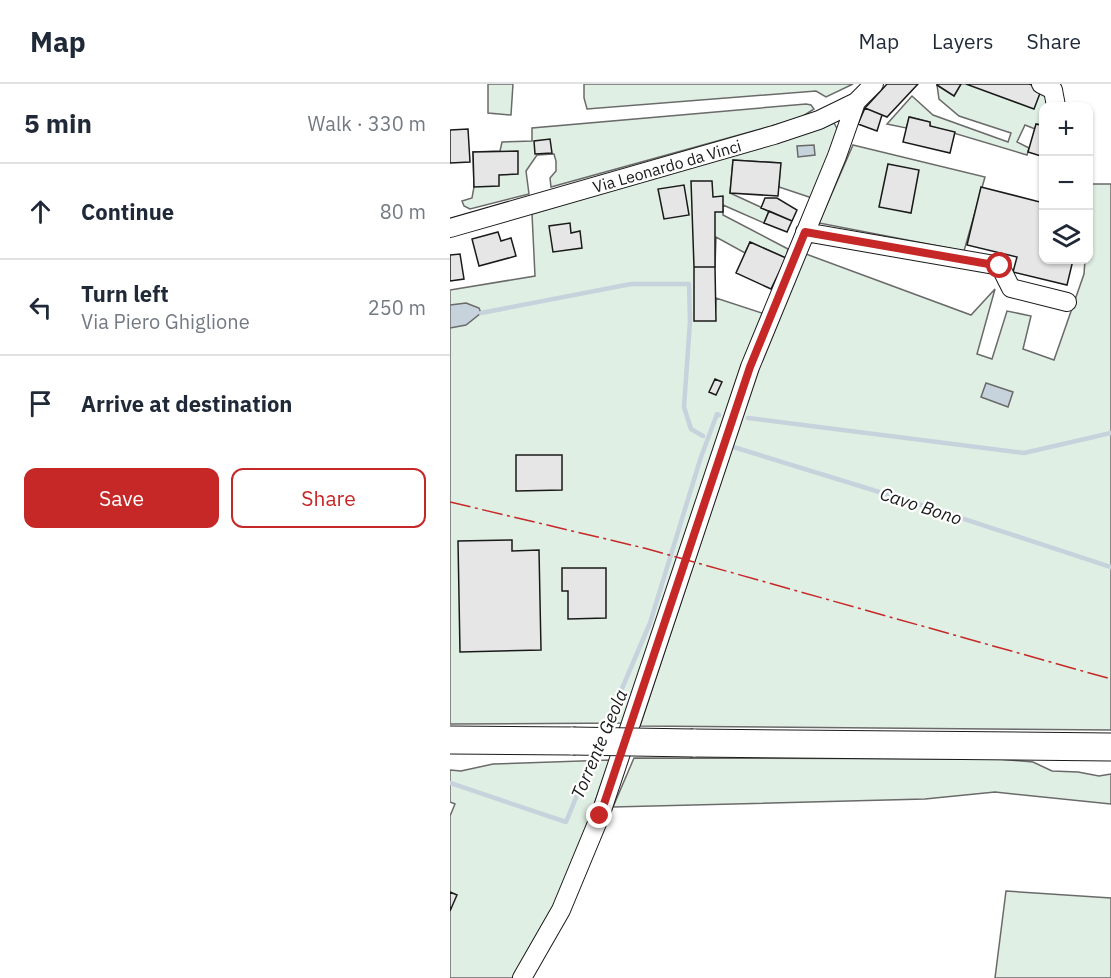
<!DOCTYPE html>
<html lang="en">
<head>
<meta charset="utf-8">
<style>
  :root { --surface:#fff; --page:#f6f6f7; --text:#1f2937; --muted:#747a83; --line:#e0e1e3; --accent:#c62828 }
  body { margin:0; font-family:"IBM Plex Sans",sans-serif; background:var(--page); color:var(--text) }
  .controls { position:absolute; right:18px; top:18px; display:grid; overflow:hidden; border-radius:12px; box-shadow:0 2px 4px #0004 }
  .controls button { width:54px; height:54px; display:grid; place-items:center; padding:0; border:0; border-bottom:2px solid var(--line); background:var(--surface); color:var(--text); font:30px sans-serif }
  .stop { position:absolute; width:18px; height:18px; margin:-14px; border:4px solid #c62828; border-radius:50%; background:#fff }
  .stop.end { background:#c62828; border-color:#fff; box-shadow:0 2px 6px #0008 }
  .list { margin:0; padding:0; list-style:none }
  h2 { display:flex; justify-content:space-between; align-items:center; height:78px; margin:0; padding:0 24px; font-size:26px }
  h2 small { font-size:20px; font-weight:400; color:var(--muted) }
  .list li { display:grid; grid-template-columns:39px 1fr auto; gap:18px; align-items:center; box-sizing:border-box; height:96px; padding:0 24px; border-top:2px solid var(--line) }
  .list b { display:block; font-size:22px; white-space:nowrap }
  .list p { margin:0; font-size:20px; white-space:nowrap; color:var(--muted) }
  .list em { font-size:20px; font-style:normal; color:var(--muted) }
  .actions { display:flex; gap:12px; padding:18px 24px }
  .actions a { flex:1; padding:14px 0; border:2px solid var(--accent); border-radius:12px; text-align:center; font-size:21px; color:var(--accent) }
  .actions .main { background:var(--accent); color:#fff }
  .icon { flex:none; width:33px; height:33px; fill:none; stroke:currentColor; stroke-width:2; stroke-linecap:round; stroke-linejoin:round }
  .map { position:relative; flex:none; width:661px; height:894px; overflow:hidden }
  header { display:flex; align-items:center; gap:36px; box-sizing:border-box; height:84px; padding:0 30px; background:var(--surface); border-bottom:2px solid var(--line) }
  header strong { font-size:28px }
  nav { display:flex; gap:33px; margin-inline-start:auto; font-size:21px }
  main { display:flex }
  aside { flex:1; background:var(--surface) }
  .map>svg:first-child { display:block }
  .green { fill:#e0efe3; stroke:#6a6a6a; stroke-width:1.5 }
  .water { fill:#c6d2dc; stroke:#6a6a6a; stroke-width:1.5 }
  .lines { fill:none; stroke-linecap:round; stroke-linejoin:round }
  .stream { stroke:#c6d2dc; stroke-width:4.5 }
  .building { fill:#e6e6e6; stroke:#1a1a1a; stroke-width:1.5 }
  .minor-casing { stroke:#1a1a1a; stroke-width:20 }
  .highway-casing { stroke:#1a1a1a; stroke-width:29 }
  .minor { stroke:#fff; stroke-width:18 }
  .highway { stroke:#fff; stroke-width:27 }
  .highway-bridge-casing { stroke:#1a1a1a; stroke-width:29; stroke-linecap:butt }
  .highway-bridge { stroke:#fff; stroke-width:27 }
  .power { stroke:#c62828; stroke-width:1.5; stroke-dasharray:21 4.5 3 4.5; stroke-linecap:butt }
  .route { stroke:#c62828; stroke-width:8 }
  .labels { text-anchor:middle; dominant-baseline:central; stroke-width:4.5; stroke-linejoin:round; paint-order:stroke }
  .street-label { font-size:16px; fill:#1a1a1a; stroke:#fff }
  .water-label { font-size:18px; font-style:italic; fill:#1a1a1a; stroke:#fff }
</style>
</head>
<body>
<header>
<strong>Map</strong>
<nav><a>Map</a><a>Layers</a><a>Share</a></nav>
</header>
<main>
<aside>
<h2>5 min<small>Walk · 330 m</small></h2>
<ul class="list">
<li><svg class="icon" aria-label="ahead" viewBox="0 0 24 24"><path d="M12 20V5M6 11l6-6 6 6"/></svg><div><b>Continue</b></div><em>80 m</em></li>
<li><svg class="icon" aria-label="left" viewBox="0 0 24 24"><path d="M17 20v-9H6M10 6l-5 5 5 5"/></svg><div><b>Turn left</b><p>Via Piero Ghiglione</p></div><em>250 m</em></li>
<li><svg class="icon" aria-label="arrive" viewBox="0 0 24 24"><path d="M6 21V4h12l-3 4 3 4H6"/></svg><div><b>Arrive at destination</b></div></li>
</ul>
<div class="actions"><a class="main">Save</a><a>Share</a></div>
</aside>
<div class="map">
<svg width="661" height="894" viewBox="0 0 661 894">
  <rect width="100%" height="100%" fill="#fff"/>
  <!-- green -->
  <path class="green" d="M38,0H63L61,31L38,29Z
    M134,0H403L376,13L366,7L137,25L134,14Z
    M511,0H594L601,22H594L593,42L587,40L585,45L575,41L567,58L579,64L577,71L480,42V38L460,33L456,44L437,40L462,12L483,31L558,58L561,49L509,32L489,15L487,1L504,12Z
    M356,20L361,21L364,25L350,34L101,103L100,94L106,87V77L104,70L87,71L76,87L79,110L20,125L14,122L12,117L22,114L24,103L23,68L50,67L52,58L82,57V44Z
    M384,39L390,50L362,114L329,103L330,79L283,76L280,109L319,127L314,139L273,121V131L338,165L336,174L300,158L295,169L266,153L265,183H245L265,236L266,214L315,230L176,639L0,640V206L85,192L82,130Z
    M403,61L535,93L514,167L369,139Z
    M640,100H661V646L190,642L307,289L356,170L521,231L545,205L527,270L542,275L557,227L581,232L573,265L604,276L634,190L635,176H638Z
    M184,674L548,675L583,678L602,687L628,688L649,692L661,690V720L545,708L475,715L163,723Z
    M160,676L137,741L105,819L62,894H0V732L5,720L0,718V686L11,687L43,680Z
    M556,807L661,814V894H545Z"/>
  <!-- water -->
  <path class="water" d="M364,61L365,71L348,73L347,62Z
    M16,219L29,224L31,229L16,241L0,244V221Z
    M536,299L563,308L558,323L531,313Z"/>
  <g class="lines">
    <!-- stream -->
    <path class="stream" d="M31,229L181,200H239L240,237L234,323L241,345L253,352
      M298,334L574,369L661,349
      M280,362L465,419L661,483
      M153,649L200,539L251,373L267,330L269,331
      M0,699L116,738L145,667"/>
  </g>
  <!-- building -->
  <path class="building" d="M437,0H468L437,33L415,24Z
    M488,0H511L504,12L487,1Z
    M516,0H579L592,4L584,25Z
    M415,24L432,31L427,47L408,40Z
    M459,33L480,38V42L505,48L500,69L453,58Z
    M586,40L594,42V73L578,68Z
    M18,45L20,78L0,79V46Z
    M100,55L102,69L85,70L84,57Z
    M68,67V90L49,91V102L24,103L23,68Z
    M283,76L331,79L328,112L280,109Z
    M438,80L469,86L461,129L429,123Z
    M241,97H262L263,113L273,112V128H265V183H244Z
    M234,101L239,131L214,135L208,105Z
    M531,103L594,119V176H623L617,201L563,188L567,173L517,161Z
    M315,114H327L347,126L342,137L311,124Z
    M319,127L342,137L337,148L314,139Z
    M120,139L121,149L130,147L132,164L103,168L99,142Z
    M48,148L51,157L61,154L66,172L29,182L22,155Z
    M300,158L336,174L321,205L286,189Z
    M10,170L14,195L0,197V171Z
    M244,183H265L266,237H244Z
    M265,295L272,298L266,311L259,308Z
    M66,371H112V406L66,407Z
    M62,456V467L89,466L91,566L10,568L8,457Z
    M112,484H156V534L118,535V507H112Z
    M0,808L7,811L0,827Z"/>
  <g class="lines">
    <!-- minor casing -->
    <g class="minor-casing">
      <path id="minor" d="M591,0L603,6L606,22
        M0,144L324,51L369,36L406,18L424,0
        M355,148L550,182L561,204L617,218
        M72,894L111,826L150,732L300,283L387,72L406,18"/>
    </g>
    <!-- highway casing -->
    <g class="highway-casing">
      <path id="highway" d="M0,656L123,657
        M243,659L661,663"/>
    </g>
    <!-- minor -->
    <use href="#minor" class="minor"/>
    <!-- highway -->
    <use href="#highway" class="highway"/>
    <!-- highway-bridge casing -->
    <g class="highway-bridge-casing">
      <path id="highway-bridge" d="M123,657L243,659"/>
    </g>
    <!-- highway-bridge -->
    <use href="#highway-bridge" class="highway-bridge"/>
    <!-- power -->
    <path class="power" d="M0,418L194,464L661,595"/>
  </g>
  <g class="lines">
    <!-- route -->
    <path class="route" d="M150,732L300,283L355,148L550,182"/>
  </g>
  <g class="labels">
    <!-- street labels -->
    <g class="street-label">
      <text transform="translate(217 82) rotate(-16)">Via Leonardo da Vinci</text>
    </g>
    <!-- water labels -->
    <g class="water-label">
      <text transform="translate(471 422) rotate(18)">Cavo Bono</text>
      <text transform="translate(149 660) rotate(-67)">Torrente Geola</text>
    </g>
  </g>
</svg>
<div class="controls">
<button>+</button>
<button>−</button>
<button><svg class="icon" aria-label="layers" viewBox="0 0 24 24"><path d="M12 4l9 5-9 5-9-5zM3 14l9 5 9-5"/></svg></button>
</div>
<div class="stop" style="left:550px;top:182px"></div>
<div class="stop end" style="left:150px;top:732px"></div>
</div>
</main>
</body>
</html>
